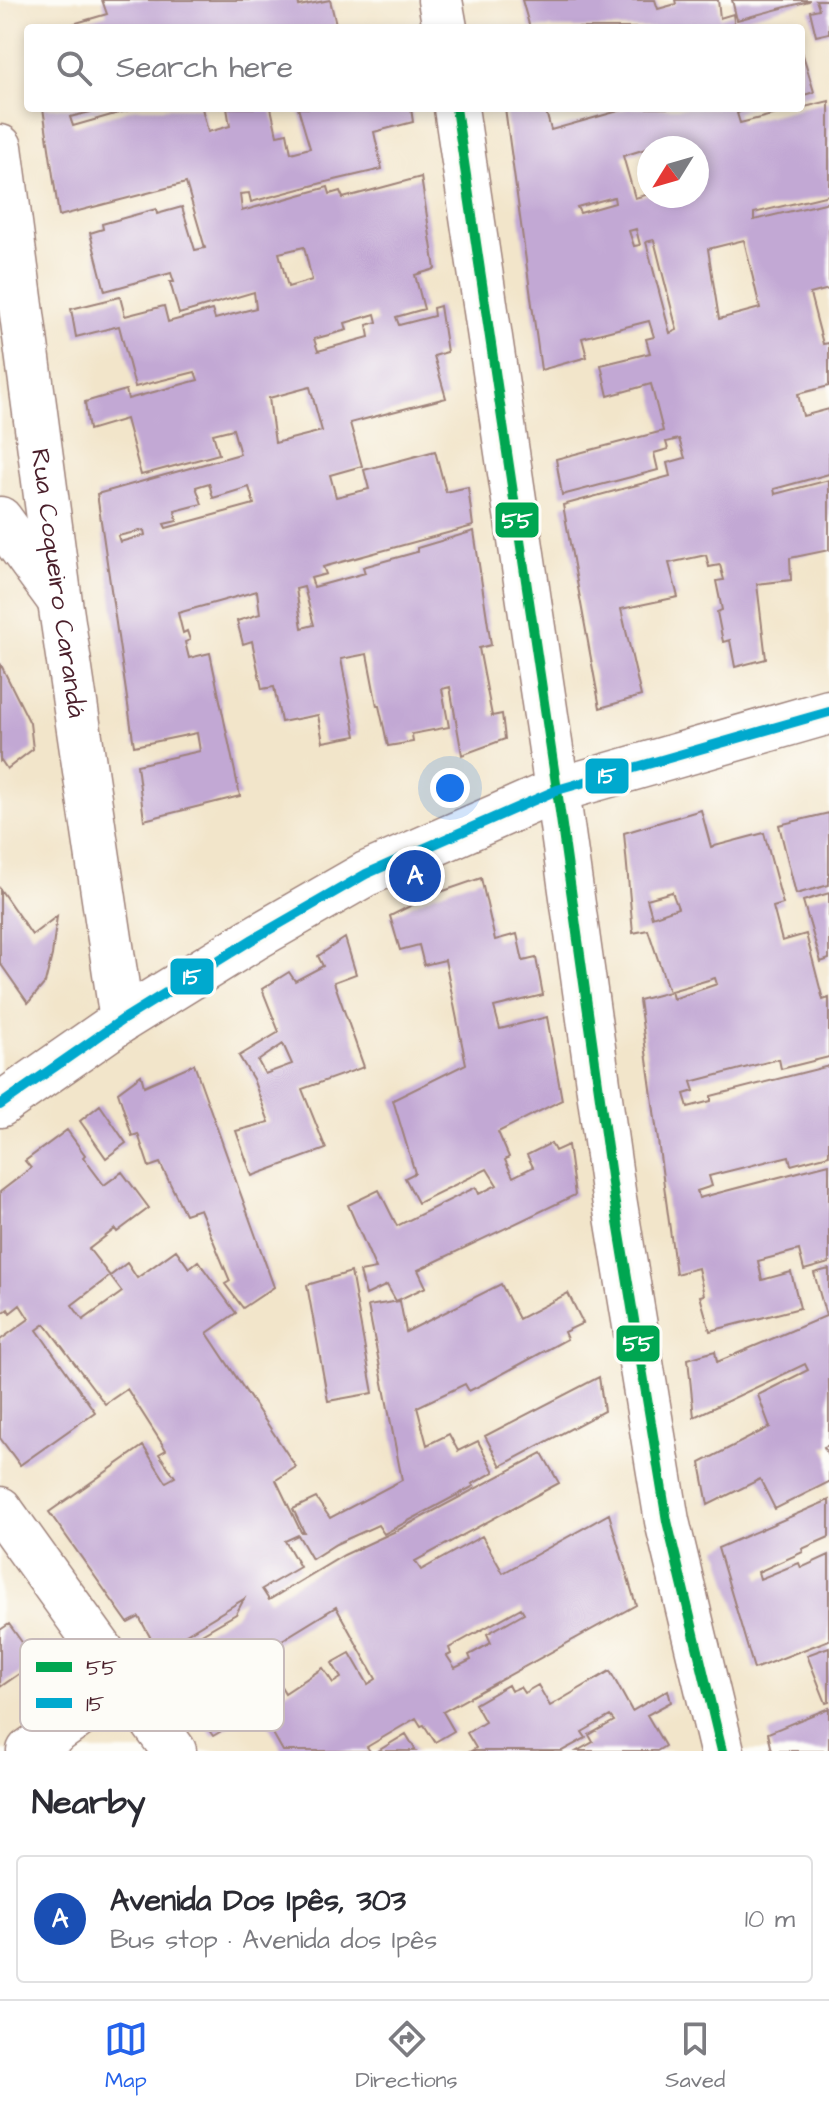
<!DOCTYPE html>
<html lang="en">
<head>
<meta charset="utf-8">
<style>
  :root { --surface:#fff; --page:#f7f7f7; --text:#2b2b33; --muted:#7c7c81; --line:#e1e1e2; --accent:#2563eb }
  body { margin:0; font-family:"Architects Daughter",sans-serif; background:var(--page); color:var(--text) }
  .compass { position:absolute; left:637px; top:136px; width:72px; height:72px; border-radius:50%; background:var(--surface); box-shadow:0 4px 12px #0003; rotate:233deg }
  .you { position:absolute; left:450px; top:788px; width:28px; height:28px; margin:-20px; border:6px solid #fff; border-radius:50%; background:#1a73e8; box-shadow:0 0 0 12px #1a73e833 }
  .badge { display:grid; place-items:center; width:52px; height:52px; border-radius:50%; background:var(--accent); color:#fff; font-size:26px; font-weight:700 }
  .pin { position:absolute; translate:-50% -50%; border:4px solid #fff; box-shadow:0 2px 8px #0006 }
  .list { margin:0; padding:0; list-style:none }
  h2 { display:flex; justify-content:space-between; align-items:center; height:104px; margin:0; padding:0 32px; font-size:34px }
  h2 small { font-size:26px; font-weight:400; color:var(--muted) }
  .list li { display:grid; grid-template-columns:52px 1fr auto; gap:24px; align-items:center; box-sizing:border-box; height:128px; margin:0 16px 16px; padding:0 16px; border:2px solid var(--line); border-radius:8px }
  .list b { display:block; font-size:30px; white-space:nowrap }
  .list p { margin:0; font-size:26px; white-space:nowrap; color:var(--muted) }
  .list em { font-size:26px; font-style:normal; color:var(--muted) }
  .icon { flex:none; width:44px; height:44px; fill:none; stroke:currentColor; stroke-width:2; stroke-linecap:round; stroke-linejoin:round }
  .map { position:relative; flex:none; width:829px; height:1751px; overflow:hidden }
  .search { position:absolute; background:var(--surface); box-shadow:0 4px 12px #0003; left:24px; right:24px; top:24px; height:88px; display:flex; align-items:center; gap:20px; box-sizing:border-box; padding:0 28px; border-radius:8px; color:var(--muted); font-size:30px }
  .sheet { height:248px; background:var(--surface) }
  nav { display:flex; justify-content:space-around; align-items:center; box-sizing:border-box; height:112px; border-top:2px solid var(--line); background:var(--surface); font-size:22px; color:var(--muted) }
  nav a { display:grid; justify-items:center; gap:4px }
  nav .on { color:var(--accent) }
  .map>svg:first-child { display:block }
  .building { fill:#c2a8d4; fill-rule:evenodd }
  .lines { fill:none; stroke-linecap:round; stroke-linejoin:round }
  .minor-casing { stroke:#9e827a; stroke-width:47 }
  .tertiary-casing { stroke:#9e827a; stroke-width:47 }
  .minor { stroke:#fff; stroke-width:44 }
  .tertiary { stroke:#fff; stroke-width:44 }
  .bus-1-casing { stroke:#fdfcf7; stroke-width:16 }
  .bus-2-casing { stroke:#fdfcf7; stroke-width:16 }
  .bus-1 { stroke:#00a651; stroke-width:10 }
  .bus-2 { stroke:#00a9ce; stroke-width:10 }
  .labels { text-anchor:middle; dominant-baseline:central; stroke-width:7; stroke-linejoin:round; paint-order:stroke }
  .street-label { font-size:26px; fill:#4a1f2b; stroke:#fdfcf7 }
  .key { fill:#fdfcf7; stroke:#c7baba; stroke-width:2 }
  .key-label { font-size:22px; fill:#4a1f2b }
  .line-badge { stroke:#fdfcf7; stroke-width:3 }
  .badge-label { font-size:22px; text-anchor:middle; font-weight:bold; fill:#fff }
</style>
</head>
<body>
<div class="map">
<svg width="829" height="1751" viewBox="0 0 829 1751">
  <rect width="100%" height="100%" fill="#fdfcf7"/>
  <filter id="ink" filterUnits="userSpaceOnUse"><feTurbulence type="fractalNoise" baseFrequency=".0125" numOctaves="2"/><feDisplacementMap in="SourceGraphic" scale="16" xChannelSelector="R" yChannelSelector="G"/><feConvolveMatrix kernelMatrix="1 2 1 2 8 2 1 2 1" color-interpolation-filters="sRGB"/></filter>
  <filter id="wash" filterUnits="userSpaceOnUse"><feTurbulence type="fractalNoise" baseFrequency=".006" numOctaves="4" result="noise"/><feDisplacementMap in="SourceGraphic" scale="32" xChannelSelector="R" yChannelSelector="G"/><feGaussianBlur stdDeviation="1.8" result="paint"/><feColorMatrix in="noise" values="0 0 0 0 0 0 0 0 0 0 0 0 0 0 0 0 0 1.4 0 .05"/><feComposite in="paint" operator="in"/></filter>
  <g filter="url(#wash)">
    <rect width="100%" height="100%" fill="#f2e5ca"/>
    <g id="blocks">
      <!-- building -->
      <path class="building" d="M102,0H298L299,6L330,0L337,28H59L107,14Z
        M522,0H655L658,9L676,4L675,0H718L720,18L733,14L735,28H530Z
        M732,0H809V1L737,20Z
        M816,0H829V33L816,36L810,11L819,9Z
        M801,48L814,92L801,96Z
        M829,101V195L754,213V220L829,202V289L810,294L823,344L829,343V386L798,394L803,416L829,409V474L774,489L775,494L829,480V550L790,558L791,580L757,584L766,659L735,667L730,640L723,642L717,612L722,610L716,581L724,580L720,565L709,567L706,555L669,563L678,597L621,609L641,696L600,708L563,505L670,476L667,463L685,458L679,439L666,442L668,449L654,453L658,470L562,495L556,459L663,431L651,384L608,396L601,365L650,353L646,339L654,337L649,321L582,338L587,357L541,370L505,108H545L551,130L629,108H751L737,113L740,123ZM652,147L697,148V196H649V194L635,198L623,156ZM614,197L615,203L580,213L577,207ZM636,229L640,245L634,246L629,231ZM654,240L677,330L670,333L646,242ZM744,240L760,308L719,319L708,249Z
        M43,108H107L70,117L73,126L136,108H202L208,132L230,126L227,108H271L277,135L287,133L291,153L310,148L298,108H411L413,122L374,132L382,169L322,183L251,202L249,193L240,194L242,211L328,187L330,194L340,191L343,198L421,177L435,269L415,275L424,309L396,317L399,325L434,316L433,308L440,306L447,352L434,356L446,398L350,423L362,466L330,475L336,497L369,489L364,470L435,451L446,492L468,487L473,526L323,567L326,574L311,578L314,587L365,573L363,567L417,552V548L474,531L491,645L479,648L492,716L502,714L505,739L462,755L450,687L442,689L449,727L412,734L413,742L388,746L379,706H377L367,654L341,659L356,736L323,742L318,715L281,722L274,687L262,689L252,641L243,644L237,621L260,614L257,591L178,613L183,633L187,631L190,640L185,642L189,658L210,653L240,796L144,820L137,765L200,751L197,733L134,746L97,494L240,454L233,429L213,434L219,454L141,475L126,419L89,430L85,402L126,390L128,399L198,380L195,372L135,387L119,326L76,337L71,309L120,297L125,316L164,306L168,322L212,310L215,319L256,308L254,292L179,314L170,282H174L171,273L105,291L90,233L103,229L102,224L156,209L157,214L182,207L195,250L205,248L186,183L59,216ZM304,247L312,280L288,287L279,253ZM375,314L377,322L367,325L369,337L318,351L314,339L347,330L345,323ZM310,387L322,431L275,443L269,398ZM209,483L213,498L249,487L254,504L166,528L164,524L177,521L175,511L202,504L196,487ZM144,530L145,535L120,542L118,536ZM304,587L314,625L302,628L296,589Z
        M0,663L30,723L33,749L7,769L1,760L0,761Z
        M701,810L711,847L764,833L783,904L773,907L782,941L806,934L823,1000L829,998V1057L781,1069L779,1059L691,1082L694,1091L684,1094L688,1107L711,1101V1096L829,1066V1155L791,1165L789,1156L709,1176L712,1186L697,1191L699,1198L829,1164V1263L804,1270L799,1250L758,1261L762,1280L791,1272L800,1308L710,1331L700,1296L704,1295L698,1268L676,1274L639,1000L669,992L648,930L633,933L624,833ZM672,892L678,908L652,917L647,899ZM715,978L717,984L673,999L671,991Z
        M829,813V885L796,894L779,825Z
        M481,878L495,940L517,934L523,961L536,958L543,995L494,1007L500,1029L547,1017L562,1100L498,1132L509,1157L505,1160L513,1177L533,1167L527,1155L551,1143L555,1151L568,1145L575,1195L418,1270L426,1287L396,1301L387,1285L366,1295L360,1272L376,1269L348,1205L379,1190L397,1226L476,1187L479,1194L497,1185L487,1169L418,1203L405,1178L415,1173L393,1100L466,1064L445,960L424,965L419,945L400,950L390,916L432,895Z
        M0,889L32,935L57,916L52,955L45,983L28,1003L0,963Z
        M829,893V959L821,962L803,901Z
        M345,938L356,974L334,982L364,1067L302,1089L326,1149L252,1176L236,1131L269,1122L253,1079L239,1056L279,1032L262,989L289,972L295,981L323,966L318,956ZM283,1044L292,1064L265,1074L258,1061Z
        M194,1064L274,1287L243,1308L225,1284L230,1281L200,1209L185,1214L160,1163L149,1167L138,1134L132,1136L118,1092L141,1075L144,1086Z
        M100,1105L126,1143L106,1158L80,1121Z
        M67,1130L85,1155L83,1157L104,1185L122,1172L149,1208L117,1232L115,1229L89,1249L110,1276L127,1263L137,1278L176,1250L189,1268L198,1261L236,1313L207,1333L296,1467L276,1480L301,1532H304L293,1509L316,1498L330,1518L402,1480L368,1306L400,1301L406,1332L501,1284L519,1319L568,1293L583,1323L564,1332L567,1339L493,1379L469,1391L465,1384L417,1407L427,1445L449,1434L458,1451L478,1441L494,1472L472,1484L474,1486L384,1534L378,1525L336,1544L312,1559L298,1535L285,1541L300,1567L262,1589L269,1600L344,1555L398,1530L542,1453L559,1483L415,1561L421,1570L482,1536L503,1573L609,1514L636,1605L443,1712L454,1731L435,1742L424,1725L421,1726L416,1718L367,1747L370,1751H283L259,1709L213,1736L186,1697L162,1657L236,1614L244,1599L158,1651L139,1617L128,1623L49,1512L143,1446L166,1482L175,1477L159,1454L166,1450L127,1389L105,1404L45,1324L37,1330L95,1412L20,1465L0,1438V1340L29,1319L20,1305L10,1313L8,1309L0,1315V1192L31,1168L25,1161ZM110,1276L122,1292L83,1320L72,1305ZM336,1607L376,1679L368,1684L350,1653L332,1663L341,1678L333,1683L323,1668L285,1693L261,1653ZM521,1608L524,1613L487,1634L491,1643L469,1655L471,1660L455,1668L447,1656L451,1654L449,1648Z
        M829,1269V1445L824,1447L829,1457V1482L775,1509L760,1479L708,1505L700,1463L770,1427L758,1395L808,1370L805,1364L694,1417L688,1359L715,1351L717,1362L826,1316L814,1273Z
        M351,1272L373,1393L328,1401L307,1285Z
        M599,1377L604,1411L501,1466L485,1436Z
        M829,1500V1537L802,1549L803,1552L758,1572L760,1579L799,1563L801,1568L829,1555V1640L754,1669L718,1548Z
        M9,1624L36,1662L0,1687V1630Z
        M829,1647V1702L826,1703L807,1655Z
        M610,1671L632,1711L668,1690L671,1702L647,1715L665,1746L657,1751H577L593,1742L589,1735L614,1721L610,1716L582,1732L586,1738L562,1751H471L476,1748L467,1733L485,1722L475,1704L508,1685L511,1691L520,1687L524,1693L538,1685L550,1706Z
        M829,1708V1751H772L768,1733Z
        M406,1734L416,1751H378Z"/>
    </g>
  </g>
  <g filter="url(#ink)">
    <use href="#blocks" fill-opacity="0" stroke="#9e827a" stroke-width="2"/>
    <g class="lines">
      <!-- minor casing -->
      <g class="minor-casing">
        <g id="minor">
          <path d="M440,0L445,28"/>
          <path d="M456,108L557,790L614,1198L667,1521L722,1751"/>
          <path id="s1" d="M0,147L60,602L122,1020"/>
          <path d="M0,519L57,597"/>
          <path d="M0,1509L174,1751"/>
          <path d="M29,1751L125,1683"/>
        </g>
      </g>
      <!-- tertiary casing -->
      <g class="tertiary-casing">
        <path id="tertiary" d="M0,1105L122,1020L253,939L366,874L557,790L829,712"/>
      </g>
      <!-- minor -->
      <use href="#minor" class="minor"/>
      <!-- tertiary -->
      <use href="#tertiary" class="tertiary"/>
      <!-- bus-1 casing -->
      <g class="bus-1-casing">
        <path id="bus-1" d="M456,108L557,790L614,1198L667,1521L722,1751"/>
      </g>
      <!-- bus-2 casing -->
      <g class="bus-2-casing">
        <path id="bus-2" d="M0,1105L122,1020L253,939L366,874L557,790L829,712"/>
      </g>
      <!-- bus-1 -->
      <use href="#bus-1" class="bus-1"/>
      <!-- bus-2 -->
      <use href="#bus-2" class="bus-2"/>
    </g>
  </g>
  <g class="labels">
    <!-- street labels -->
    <g class="street-label">
      <text stroke="none"><textPath href="#s1" startOffset="440">Rua Coqueiro Carandá</textPath></text>
    </g>
  </g>
  <!-- legend -->
  <rect x="20" y="1639" width="264" height="92" rx="12" class="key"/>
  <rect x="36" y="1662" width="36" height="10" fill="#00a651"/>
  <rect x="36" y="1698" width="36" height="10" fill="#00a9ce"/>
  <g class="key-label">
    <text x="86" y="1675">55</text>
    <text x="86" y="1711">15</text>
  </g>
  <g class="line-badge">
    <rect x="494" y="501" width="46" height="38" rx="8" fill="#00a651"/>
    <rect x="584" y="757" width="46" height="38" rx="8" fill="#00a9ce"/>
    <rect x="169" y="957" width="46" height="39" rx="8" fill="#00a9ce"/>
    <rect x="615" y="1324" width="46" height="39" rx="8" fill="#00a651"/>
  </g>
  <g class="badge-label">
    <text x="517" y="528">55</text>
    <text x="607" y="783">15</text>
    <text x="192" y="984">15</text>
    <text x="638" y="1351">55</text>
  </g>
</svg>
<svg class="compass" viewBox="-18 -18 36 36"><path d="M0-13l5 13h-10z" fill="#e53935"/><path d="M0 13l5-13h-10z" fill="#7c7c81"/></svg>
<div class="you"></div>
<div class="pin badge" style="left:415px;top:876px;background:#1a4fb4">A</div>
<div class="search"><svg class="icon" aria-label="search" viewBox="0 0 24 24"><circle cx="10" cy="10" r="6"/><path d="M15 15l6 6"/></svg>Search here</div>
</div>
<section class="sheet">
<h2>Nearby<small></small></h2>
<ul class="list">
<li><span class="badge" style="background:#1a4fb4">A</span><div><b>Avenida Dos Ipês, 303</b><p>Bus stop · Avenida dos Ipês</p></div><em>10 m</em></li>
</ul>
</section>
<nav>
<a class="on"><svg class="icon" aria-label="map" viewBox="0 0 24 24"><path d="M3 6l6-2 6 2 6-2v14l-6 2-6-2-6 2zM9 4v14M15 6v14"/></svg>Map</a>
<a><svg class="icon" aria-label="directions" viewBox="0 0 24 24"><path d="M12 3l9 9-9 9-9-9zM9 14v-3h6M13 9l2 2-2 2"/></svg>Directions</a>
<a><svg class="icon" aria-label="saved" viewBox="0 0 24 24"><path d="M7 4h10v16l-5-4-5 4z"/></svg>Saved</a>
</nav>
</body>
</html>
